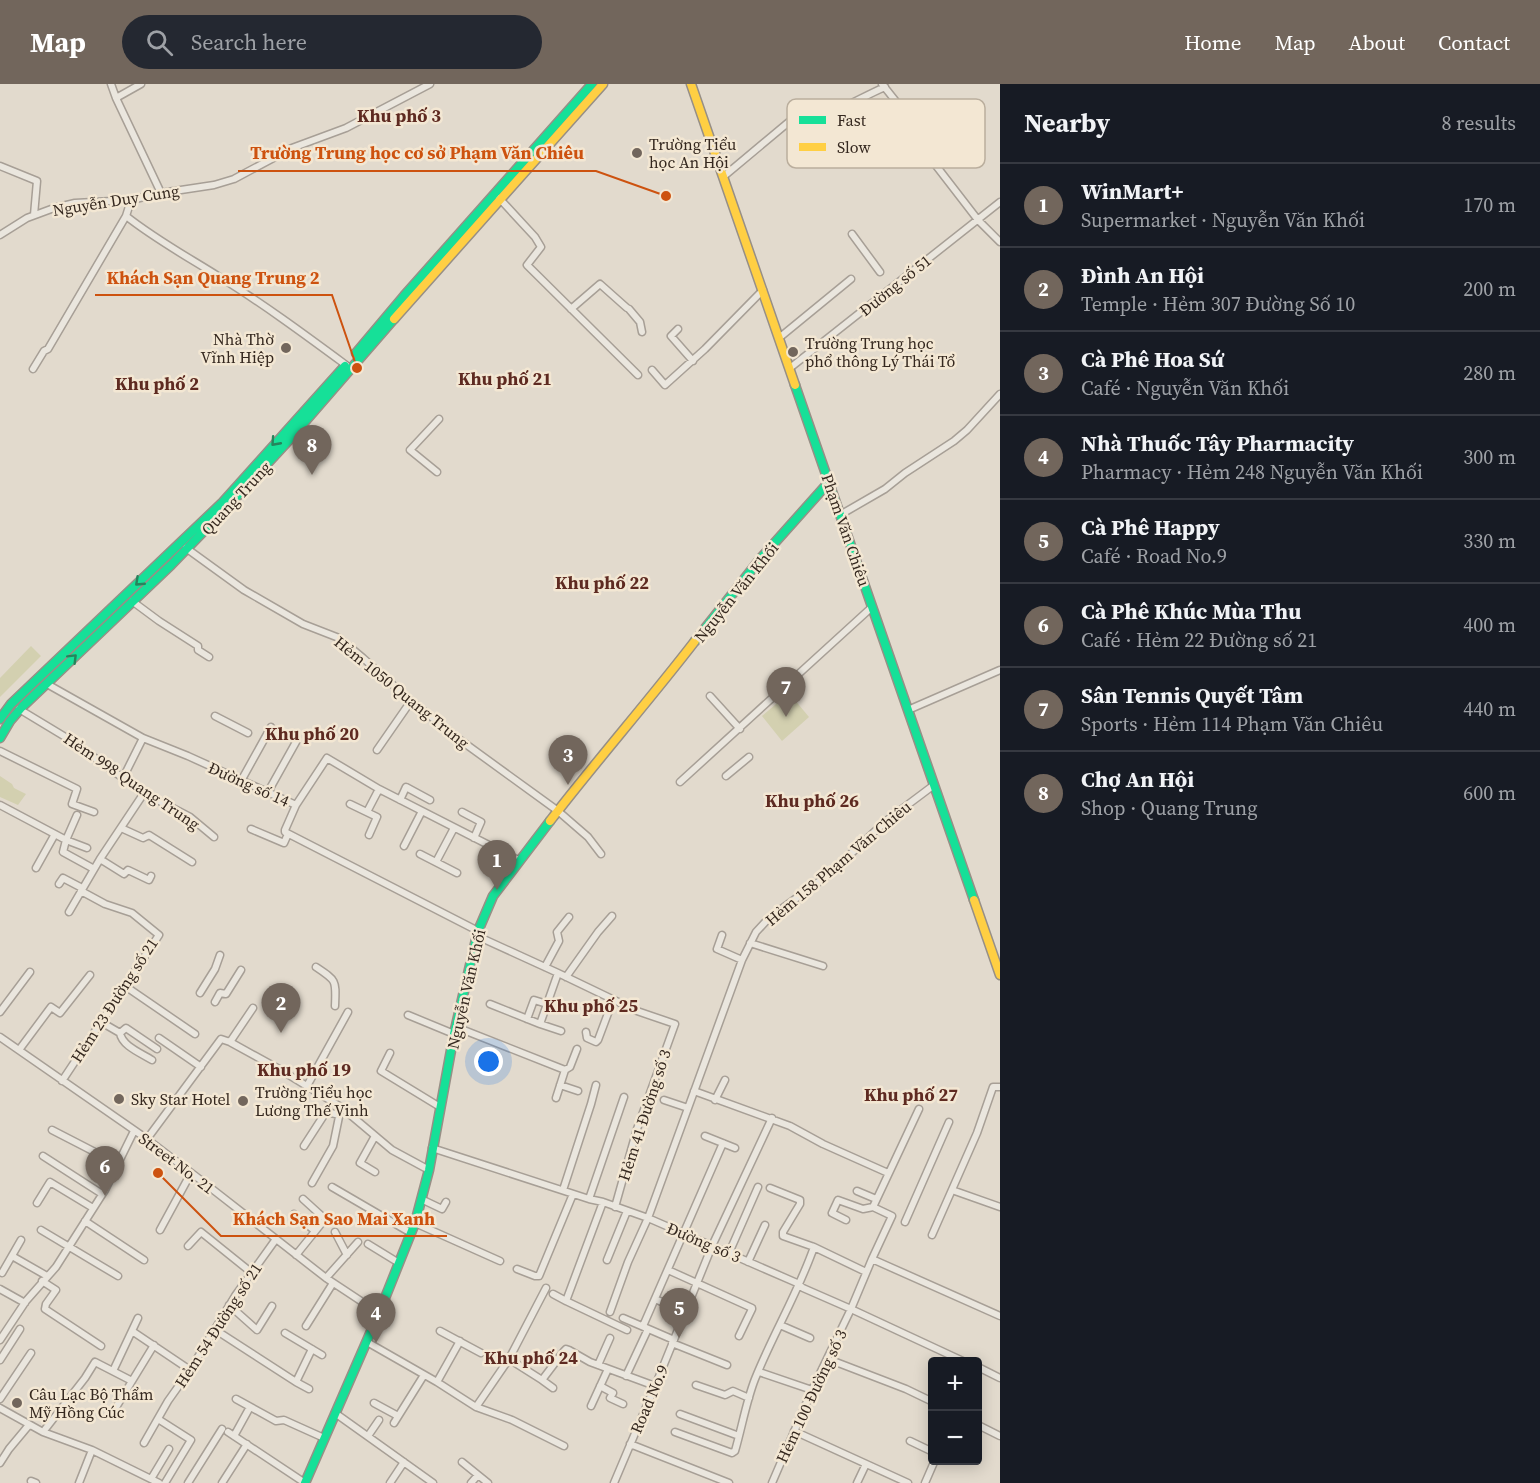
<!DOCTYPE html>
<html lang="en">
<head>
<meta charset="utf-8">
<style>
  :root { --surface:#171b24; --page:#242831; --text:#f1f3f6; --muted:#9ea1a6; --line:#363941; --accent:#72665c }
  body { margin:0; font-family:"Source Serif 4",serif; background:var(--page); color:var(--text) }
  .controls { position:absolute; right:18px; bottom:18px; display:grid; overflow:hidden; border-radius:6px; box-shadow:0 3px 15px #0003 }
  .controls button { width:54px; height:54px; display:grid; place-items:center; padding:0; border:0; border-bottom:2px solid var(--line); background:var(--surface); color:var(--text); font:30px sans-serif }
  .you { position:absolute; left:489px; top:978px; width:21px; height:21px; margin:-15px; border:4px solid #fff; border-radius:50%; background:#1a73e8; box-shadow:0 0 0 9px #1a73e833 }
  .badge { display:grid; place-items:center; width:39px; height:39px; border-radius:50%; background:var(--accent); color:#fff; font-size:20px; font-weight:700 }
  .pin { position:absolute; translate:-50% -50px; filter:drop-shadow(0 2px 3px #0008) }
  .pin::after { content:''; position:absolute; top:32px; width:21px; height:18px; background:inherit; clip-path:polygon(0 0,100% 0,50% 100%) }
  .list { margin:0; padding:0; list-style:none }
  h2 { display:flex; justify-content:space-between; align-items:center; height:78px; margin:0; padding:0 24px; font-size:26px }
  h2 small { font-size:20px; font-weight:400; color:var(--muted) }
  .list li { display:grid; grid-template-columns:39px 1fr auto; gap:18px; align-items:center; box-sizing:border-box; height:84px; padding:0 24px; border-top:2px solid var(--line) }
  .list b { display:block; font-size:22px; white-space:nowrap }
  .list p { margin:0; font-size:20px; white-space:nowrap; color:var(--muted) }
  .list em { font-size:20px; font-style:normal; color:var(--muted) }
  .icon { flex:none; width:33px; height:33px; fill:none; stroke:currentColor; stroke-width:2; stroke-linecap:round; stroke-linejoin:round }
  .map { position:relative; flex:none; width:1000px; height:1399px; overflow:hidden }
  header { display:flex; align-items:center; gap:36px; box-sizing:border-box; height:84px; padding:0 30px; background:var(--accent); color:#fff }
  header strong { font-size:28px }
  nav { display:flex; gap:33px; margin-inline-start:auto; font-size:21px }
  .search { width:420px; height:54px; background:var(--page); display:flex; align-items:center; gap:15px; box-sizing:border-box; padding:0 21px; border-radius:33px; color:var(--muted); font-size:22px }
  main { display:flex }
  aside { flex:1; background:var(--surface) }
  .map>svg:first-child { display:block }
  .green { fill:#d3d0b0 }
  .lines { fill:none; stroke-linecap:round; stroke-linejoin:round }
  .street-casing { stroke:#a79f96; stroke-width:9 }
  .fast-casing { stroke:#978f86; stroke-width:11 }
  .slow-casing { stroke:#978f86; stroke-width:11 }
  .street { stroke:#eae6de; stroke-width:6 }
  .fast { stroke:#16e098; stroke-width:8 }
  .slow { stroke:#ffcf43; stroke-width:8 }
  .oneway { stroke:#26845c }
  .poi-dot { fill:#72665c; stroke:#f3e7d3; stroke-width:2 }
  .labels { text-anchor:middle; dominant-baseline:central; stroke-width:5; stroke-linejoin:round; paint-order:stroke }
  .poi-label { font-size:16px; fill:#35281f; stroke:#f3e7d3; text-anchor:start }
  .street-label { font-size:16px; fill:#35281f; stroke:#f3e7d3 }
  .neighbourhood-label { font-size:18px; font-weight:bold; fill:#5e2a21; stroke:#f3e7d3 }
  .key { fill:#f3e7d3; stroke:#baae9d; stroke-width:1.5 }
  .key-label { font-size:16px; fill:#35281f }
  .leader { fill:none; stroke:#cd520f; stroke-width:2 }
  .callout-dot { fill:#cd520f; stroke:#f3e7d3; stroke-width:2 }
  .callout-label { font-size:18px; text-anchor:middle; font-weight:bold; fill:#cd520f; stroke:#f3e7d3; stroke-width:5; stroke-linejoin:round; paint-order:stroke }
</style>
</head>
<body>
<header>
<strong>Map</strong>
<div class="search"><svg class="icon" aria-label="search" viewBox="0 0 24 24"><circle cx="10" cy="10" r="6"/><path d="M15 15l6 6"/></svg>Search here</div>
<nav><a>Home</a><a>Map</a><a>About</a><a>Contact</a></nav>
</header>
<main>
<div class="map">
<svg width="1000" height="1399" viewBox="0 0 1000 1399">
  <rect width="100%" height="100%" fill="#e2dacd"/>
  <!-- green -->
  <path class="green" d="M31,562L41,572L0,613V594Z
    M789,609L809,633L782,657L762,632Z
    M0,692L12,700L14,704L26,710L18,721L0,713Z"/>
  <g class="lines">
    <!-- street casing -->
    <g class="street-casing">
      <path id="street" d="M111,0L116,14L161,109
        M882,0L898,20L914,49L934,79L978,136L1000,158
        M116,14L141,0
        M0,82L37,97L34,131
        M723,93L790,37C805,32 821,31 837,26C853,19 869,10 885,3
        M499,114L535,153L541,163L527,181L638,291
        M131,116L126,132C155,155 186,172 218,192C262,219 304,250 346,281
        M852,150L880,188
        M0,151L27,134L54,124L75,119L131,116L161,109L214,101L234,95L292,64L346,44L430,0
        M571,225L600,200L627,224
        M629,225L640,238L642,248
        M678,245L671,252L693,277
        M779,254L851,195
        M790,284L1000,118
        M33,285L44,267L48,265L126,132
        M652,286L665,301L705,265L763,206
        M437,388L410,366L439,335
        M840,431L885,405L905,389L954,357L967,346L1000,310
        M186,464L244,506L303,540L339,554L363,574L411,617L439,639L456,653L558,727L588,753L601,770
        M132,517L159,537L198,562V566L209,573
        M47,600L143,654L188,672L296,721L285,746V748L478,847
        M710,612L740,645
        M19,625L67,654L144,709L190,733L214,753
        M908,626L1000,586
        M215,632L248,649
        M377,666L411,617
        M0,667L77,705L72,720L94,728
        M726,692L749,673
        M123,694L143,654
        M241,697L271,643
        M680,698L872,523
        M268,708L296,658
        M400,716L406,703L430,716
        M350,720L377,733L369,751
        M0,721L66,756L87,764
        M296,721L327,674L379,705L520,777
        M367,728L379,705
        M462,728L481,738L474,754
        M77,731L66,756L63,768L94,785
        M121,744L143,754L149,751L192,778
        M251,745L284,759L288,750
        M404,762L422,727
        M420,770L457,789
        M100,775L124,790L128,786L149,796L151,792
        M436,778L454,744
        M36,784L55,750
        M59,800L63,794L82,804
        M69,828L100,775L144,709
        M722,851L717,865L742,876
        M477,852L558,889L637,927L675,940L637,1045L615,1123
        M750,859L823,882
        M316,883C337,897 336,896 335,922
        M545,883L559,857L557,848L569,833
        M566,893L598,848L612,832
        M125,902L195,950
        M200,909L215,885L220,871
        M215,918L220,909L226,910L241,886
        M490,920L540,940L558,889
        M0,928L30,888
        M408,931L454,950
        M527,935L534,916L547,920
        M101,938L120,949C122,962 141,969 152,976
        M540,940L561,947
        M456,943L565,986L570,983L577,965
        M586,948L587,954L596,958L598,956L613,916
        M120,949L126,944L157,965
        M0,953L147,1055L198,1094L326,1194L379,1229
        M159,954L201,983
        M230,958L253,924
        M19,966L51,923L60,929L90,891
        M390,969L381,987L440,1023
        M62,997L159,851L132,829L105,820L81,807
        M560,1001L578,1007
        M307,1002L348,928
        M694,1007L790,1042L823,1060L888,1089
        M556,1014L565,986
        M664,1016L688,1024
        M715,1016L725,996
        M52,1046L118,1080
        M375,1052L360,1079L375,1088
        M705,1052L735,1064
        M147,1055L221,955L230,958L279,985L341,1023L392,1066L429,1086
        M304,1062L326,1028L340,1031
        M432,1064L589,1115L603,1118L648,1134L797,1199L803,1204L851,1225L965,1278
        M43,1072L102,1110
        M312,1099L333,1062L341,1023
        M332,1103L411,1149
        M563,1106L591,1020L596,1001
        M952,1106L1000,1123
        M857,1107L876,1115
        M421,1115L442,1125L446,1118
        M589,1115L624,1013
        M603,1118L566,1217L627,1246
        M37,1119L50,1098L93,1124
        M294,1130L315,1147
        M846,1136L832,1129L838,1116L863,1125L873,1123
        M85,1137L144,1176
        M905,1138L949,1038
        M415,1139L500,1177
        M41,1146L118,1192
        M160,1146L191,1089
        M335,1148L347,1171
        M932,1151L977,1049L993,1003H1000
        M368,1160L399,1179
        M188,1162L201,1148L252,1189
        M814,1163L866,1188
        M729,1169L758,1103
        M296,1171L325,1135L303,1115
        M12,1172L47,1192
        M872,1175L1000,1232
        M607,1176L627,1127
        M748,1178L765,1141
        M517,1185L535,1192H539L573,1110
        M668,1186L752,1224V1225L739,1252
        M2,1189L21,1156
        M326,1194L358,1158
        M42,1197L56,1206L46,1220L45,1225L101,1262
        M0,1205L25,1219
        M553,1210L566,1217
        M655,1215L685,1228
        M229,1221L257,1246L272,1222
        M610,1228L628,1178L648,1134L742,876L756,848L769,834L827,792L886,737L934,701
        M623,1234L674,1256
        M780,1241L810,1254
        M306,1242L333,1199
        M643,1242L723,1059
        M214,1245L296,1298L309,1305
        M132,1247L190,1286
        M440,1247L481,1269
        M285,1249L322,1271
        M0,1256L26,1217L56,1183L105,1106L134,1047
        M367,1258L437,1298L476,1323L512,1336L564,1362
        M672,1259L727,1281
        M509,1275L542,1296L564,1267L566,1265L569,1266L590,1278L655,1302
        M828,1275L906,1305L933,1318
        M0,1276L20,1245
        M598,1281L610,1254
        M978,1283L1000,1294
        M113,1287L138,1234
        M759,1288L812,1306
        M626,1292L648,1245
        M542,1296L553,1304
        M132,1297L154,1261
        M296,1298L312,1265
        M437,1298L460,1257
        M696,1301L725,1311L733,1307L749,1314
        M600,1302L613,1309L610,1314L623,1320
        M0,1315L31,1269
        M236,1315L276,1337L284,1336L324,1354
        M374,1319L398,1332
        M591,1322L608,1285
        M476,1323L509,1275L546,1204
        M0,1324L43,1348L92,1366L159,1399
        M335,1329L433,1399
        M680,1330L739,1352
        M158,1335L191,1356L165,1399
        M394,1339L424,1291
        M978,1341L1000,1352
        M794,1347L908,1399
        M43,1348L85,1294L95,1278L132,1297L112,1330
        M228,1348L305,1399
        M675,1348L732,1369L735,1367C742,1343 746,1318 755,1295C773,1250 798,1209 814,1163L783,1152V1148L800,1120V1116L770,1104
        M234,1352L250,1323
        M368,1352L379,1336
        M910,1357L933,1368
        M144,1359L168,1317L190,1286L235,1212L276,1155
        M630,1360L729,1399
        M462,1378L488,1399
        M0,1379L9,1365L29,1341
        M151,1395L169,1365
        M31,1397L36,1399
        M79,1399L92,1366
        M188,1399L222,1345
        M222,1399L247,1360
        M390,1399L404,1378
        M471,1399L478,1391
        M614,1399L658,1295L712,1162L772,1034
        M772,1399L812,1306L851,1225L872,1175L892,1132L873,1123L919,1025
        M857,1399L866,1380
        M925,1399L935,1376"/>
    </g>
    <!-- fast casing -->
    <g class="fast-casing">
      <path id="fast" d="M356,269L404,212L592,0
        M795,301L974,816
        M695,557L761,474L829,398
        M0,635L11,620L223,418L345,282
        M0,654L10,637L22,623L171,481L230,420L289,356L394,235
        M305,1399L379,1229L415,1139L429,1086L454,950L478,847L493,812L550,737"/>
    </g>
    <!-- slow casing -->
    <g class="slow-casing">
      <path id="slow" d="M691,0L795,301
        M394,235L603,0
        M550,737C597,676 648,618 695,557
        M974,816L1000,891"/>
    </g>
    <!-- street -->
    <use href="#street" class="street"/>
    <!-- fast -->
    <use href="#fast" class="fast"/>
    <!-- slow -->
    <use href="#slow" class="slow"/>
  </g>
  <!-- one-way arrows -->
  <defs><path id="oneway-chevron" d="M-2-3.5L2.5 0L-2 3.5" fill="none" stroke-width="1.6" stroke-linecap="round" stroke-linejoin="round" transform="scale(1.5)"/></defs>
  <g class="oneway">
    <use href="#oneway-chevron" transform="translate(275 358) rotate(132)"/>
    <use href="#oneway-chevron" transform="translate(139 498) rotate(137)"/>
    <use href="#oneway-chevron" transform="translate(73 574) rotate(-45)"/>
  </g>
  <!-- markers -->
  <g class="poi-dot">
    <circle cx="637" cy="69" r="6"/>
    <circle cx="286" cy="264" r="6"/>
    <circle cx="793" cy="268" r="6"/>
    <circle cx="119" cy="1015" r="6"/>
    <circle cx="243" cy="1017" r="6"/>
    <circle cx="17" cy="1319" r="6"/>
  </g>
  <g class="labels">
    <!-- poi labels -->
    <g class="poi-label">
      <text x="649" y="60">Trường Tiểu<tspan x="649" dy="18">học An Hội</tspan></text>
      <text x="274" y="255" text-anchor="end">Nhà Thờ<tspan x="274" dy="18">Vĩnh Hiệp</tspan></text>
      <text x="805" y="259">Trường Trung học<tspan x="805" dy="18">phổ thông Lý Thái Tổ</tspan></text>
      <text x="255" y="1008">Trường Tiểu học<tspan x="255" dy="18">Lương Thế Vinh</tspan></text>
      <text x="131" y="1015">Sky Star Hotel</text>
      <text x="29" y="1310">Câu Lạc Bộ Thẩm<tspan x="29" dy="18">Mỹ Hồng Cúc</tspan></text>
    </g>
    <!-- street labels -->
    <g class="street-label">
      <text transform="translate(116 116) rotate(-9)">Nguyễn Duy Cung</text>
      <text transform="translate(895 201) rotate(-39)">Đường số 51</text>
      <text transform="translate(236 414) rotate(-47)">Quang Trung</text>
      <text transform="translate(846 446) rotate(71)">Phạm Văn Chiêu</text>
      <text transform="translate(736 508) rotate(-51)">Nguyễn Văn Khối</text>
      <text transform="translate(402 608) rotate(39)">Hẻm 1050 Quang Trung</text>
      <text transform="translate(132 697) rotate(34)">Hẻm 998 Quang Trung</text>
      <text transform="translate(249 700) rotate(24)">Đường số 14</text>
      <text transform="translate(838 779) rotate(-40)">Hẻm 158 Phạm Văn Chiêu</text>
      <text transform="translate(466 905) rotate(-77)">Nguyễn Văn Khối</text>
      <text transform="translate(114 916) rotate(-57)">Hẻm 23 Đường số 21</text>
      <text transform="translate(644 1031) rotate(-72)">Hẻm 41 Đường số 3</text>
      <text transform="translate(177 1079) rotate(37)">Street No. 21</text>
      <text transform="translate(704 1158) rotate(23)">Đường số 3</text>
      <text transform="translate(218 1241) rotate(-57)">Hẻm 54 Đường số 21</text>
      <text transform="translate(811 1312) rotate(-65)">Hẻm 100 Đường số 3</text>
      <text transform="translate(649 1315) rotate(-67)">Road No.9</text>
    </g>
    <!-- neighbourhood labels -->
    <g class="neighbourhood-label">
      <text x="399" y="31">Khu phố 3</text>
      <text x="505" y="294">Khu phố 21</text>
      <text x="157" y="299">Khu phố 2</text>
      <text x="602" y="498">Khu phố 22</text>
      <text x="312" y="649">Khu phố 20</text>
      <text x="812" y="716">Khu phố 26</text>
      <text x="591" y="921">Khu phố 25</text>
      <text x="304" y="985">Khu phố 19</text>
      <text x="911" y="1010">Khu phố 27</text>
      <text x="531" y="1273">Khu phố 24</text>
    </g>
  </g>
  <!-- legend -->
  <rect x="787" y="15" width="198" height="69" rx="9" class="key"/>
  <rect x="799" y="32" width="27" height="8" fill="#16e098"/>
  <rect x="799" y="59" width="27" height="8" fill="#ffcf43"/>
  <g class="key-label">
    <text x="837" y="42">Fast</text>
    <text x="837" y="69">Slow</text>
  </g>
  <!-- callouts -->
  <path class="leader" d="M666 112L596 87H238M357 284L332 211H95M158 1089L221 1152H447"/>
  <g class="callout-dot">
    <circle cx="666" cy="112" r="6"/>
    <circle cx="357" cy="284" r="6"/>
    <circle cx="158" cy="1089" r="6"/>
  </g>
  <g class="callout-label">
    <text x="417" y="75">Trường Trung học cơ sở Phạm Văn Chiêu</text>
    <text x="213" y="200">Khách Sạn Quang Trung 2</text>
    <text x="334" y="1141">Khách Sạn Sao Mai Xanh</text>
  </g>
</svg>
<div class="controls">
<button>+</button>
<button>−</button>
</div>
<div class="you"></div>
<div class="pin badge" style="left:497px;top:806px">1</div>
<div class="pin badge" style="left:281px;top:949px">2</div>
<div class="pin badge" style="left:568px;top:701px">3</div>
<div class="pin badge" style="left:376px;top:1259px">4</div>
<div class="pin badge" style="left:679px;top:1254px">5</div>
<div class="pin badge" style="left:105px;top:1112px">6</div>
<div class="pin badge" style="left:786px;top:633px">7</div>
<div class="pin badge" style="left:312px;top:391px">8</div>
</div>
<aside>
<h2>Nearby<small>8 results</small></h2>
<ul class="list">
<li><span class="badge">1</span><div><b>WinMart+</b><p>Supermarket · Nguyễn Văn Khối</p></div><em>170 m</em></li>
<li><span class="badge">2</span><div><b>Đình An Hội</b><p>Temple · Hẻm 307 Đường Số 10</p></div><em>200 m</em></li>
<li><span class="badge">3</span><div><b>Cà Phê Hoa Sứ</b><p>Café · Nguyễn Văn Khối</p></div><em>280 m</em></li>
<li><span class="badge">4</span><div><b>Nhà Thuốc Tây Pharmacity</b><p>Pharmacy · Hẻm 248 Nguyễn Văn Khối</p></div><em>300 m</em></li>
<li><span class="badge">5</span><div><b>Cà Phê Happy</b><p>Café · Road No.9</p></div><em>330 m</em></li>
<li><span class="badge">6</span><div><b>Cà Phê Khúc Mùa Thu</b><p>Café · Hẻm 22 Đường số 21</p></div><em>400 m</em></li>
<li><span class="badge">7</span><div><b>Sân Tennis Quyết Tâm</b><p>Sports · Hẻm 114 Phạm Văn Chiêu</p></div><em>440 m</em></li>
<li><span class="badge">8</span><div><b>Chợ An Hội</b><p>Shop · Quang Trung</p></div><em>600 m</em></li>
</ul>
</aside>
</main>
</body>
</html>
